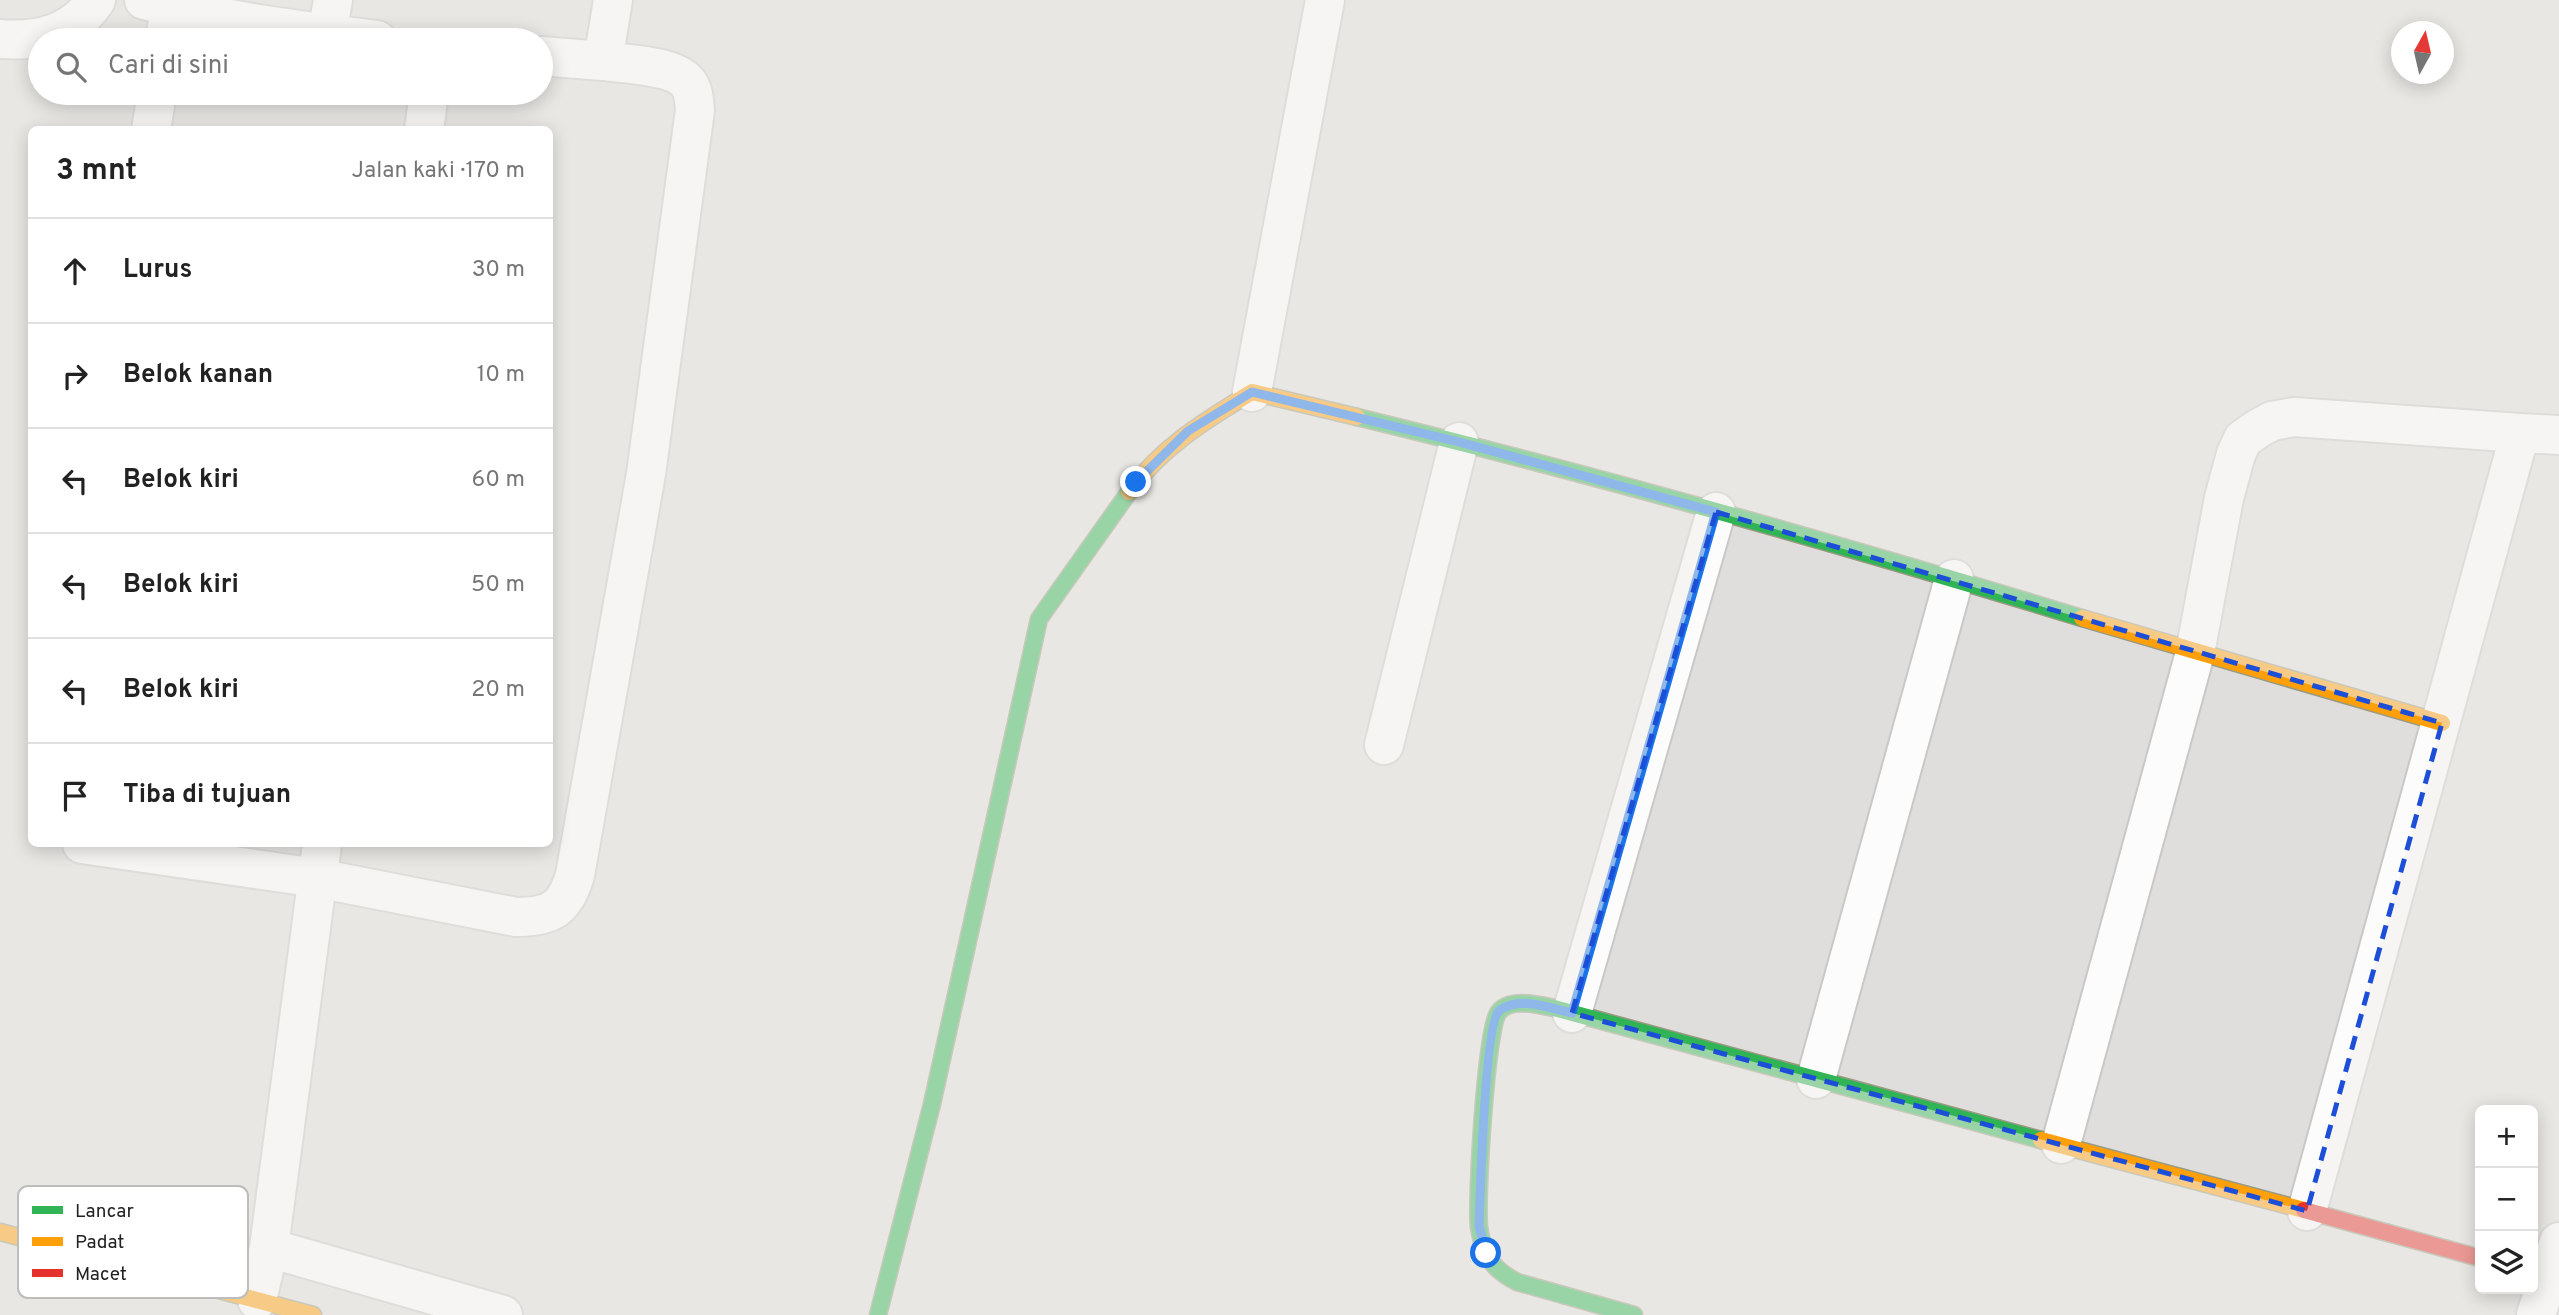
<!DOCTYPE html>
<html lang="id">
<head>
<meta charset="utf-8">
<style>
  :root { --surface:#fff; --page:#f2f2f2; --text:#222; --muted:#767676; --line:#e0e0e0 }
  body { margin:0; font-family:Overpass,sans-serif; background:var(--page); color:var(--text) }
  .controls { position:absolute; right:21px; bottom:21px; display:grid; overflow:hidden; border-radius:10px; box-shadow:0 4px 18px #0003 }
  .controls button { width:63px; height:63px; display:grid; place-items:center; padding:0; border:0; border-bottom:2px solid var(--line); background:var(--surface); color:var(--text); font:35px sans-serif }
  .compass { position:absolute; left:2391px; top:21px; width:63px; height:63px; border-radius:50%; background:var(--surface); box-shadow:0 4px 18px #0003; rotate:8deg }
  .stop { position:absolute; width:21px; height:21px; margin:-16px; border:5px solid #1a73e8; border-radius:50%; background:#fff }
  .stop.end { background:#1a73e8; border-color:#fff; box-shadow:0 2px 7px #0008 }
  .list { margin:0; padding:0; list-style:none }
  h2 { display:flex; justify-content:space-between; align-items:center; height:91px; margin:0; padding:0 28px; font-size:30px }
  h2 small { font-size:23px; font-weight:400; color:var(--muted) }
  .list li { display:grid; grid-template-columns:46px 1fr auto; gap:21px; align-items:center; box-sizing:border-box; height:105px; padding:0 28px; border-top:2px solid var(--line) }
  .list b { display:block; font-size:26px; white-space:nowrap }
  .list em { font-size:23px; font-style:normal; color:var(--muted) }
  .icon { flex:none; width:38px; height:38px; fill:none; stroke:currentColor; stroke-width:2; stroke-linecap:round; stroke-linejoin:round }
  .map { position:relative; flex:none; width:2559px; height:1315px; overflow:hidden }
  .search { position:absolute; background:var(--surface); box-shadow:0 4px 18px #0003; left:28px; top:28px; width:525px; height:77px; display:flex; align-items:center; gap:18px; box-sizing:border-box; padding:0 24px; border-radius:38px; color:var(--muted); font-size:26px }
  .panel { position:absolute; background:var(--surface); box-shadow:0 4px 18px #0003; left:28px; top:126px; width:525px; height:721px; border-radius:10px }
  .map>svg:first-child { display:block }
  .residential { fill:#dfdedc; fill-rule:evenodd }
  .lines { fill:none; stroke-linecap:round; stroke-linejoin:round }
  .street-casing { stroke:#c9c8c7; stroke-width:42 }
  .fast-casing { stroke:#999a82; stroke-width:19 }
  .slow-casing { stroke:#999a82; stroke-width:19 }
  .jam-casing { stroke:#999a82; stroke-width:19 }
  .street { stroke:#fdfcfc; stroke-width:38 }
  .fast { stroke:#30b455; stroke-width:16 }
  .slow { stroke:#ff9f0a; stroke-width:16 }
  .jam { stroke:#e5322d; stroke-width:16 }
  .route { stroke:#1a73e8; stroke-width:9 }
  .marked { fill:none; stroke:#1d4ed8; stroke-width:5; stroke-dasharray:14 9; stroke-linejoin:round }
  .key { fill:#fff; stroke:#bdbdbd; stroke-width:2 }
  .key-label { font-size:19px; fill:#222 }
</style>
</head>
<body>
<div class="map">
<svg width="2559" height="1315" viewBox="0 0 2559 1315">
  <rect width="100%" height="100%" fill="#f0eeeb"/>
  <!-- residential -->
  <path class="residential" d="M0,0H2559V1315H0ZM2402,32H2444V74H2402ZM40,40H541V93H40ZM32,130H550V844H32ZM2480,1110H2533V1289H2480Z"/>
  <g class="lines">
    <!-- street casing -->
    <g class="street-casing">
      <path id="street" d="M144,0C219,20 300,31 377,40
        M327,34L333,0
        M0,39C39,42 73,34 96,0
        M165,40L170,7
        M541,56L603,61L613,0
        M151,130L157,93
        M424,130L429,93
        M1252,392L1325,0
        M1384,745L1459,442
        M82,844L317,878L516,917C551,917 565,909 575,875L646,474L695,110C694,101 694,91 688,83C675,65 625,64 603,61
        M1572,1013L1716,512
        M1816,1079L1954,579
        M2061,1144L2195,653L2224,498L2236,454L2243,439L2259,428L2272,421L2294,417L2520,433
        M2307,1211L2520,433L2559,435
        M269,1248L503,1315
        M257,1300L269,1248L322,844
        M2536,1315L2559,1242"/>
    </g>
    <!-- fast casing -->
    <g class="fast-casing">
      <path id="fast" d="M1357,417C1600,476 1843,545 2082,618
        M878,1315L932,1104L1039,619L1129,492
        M1634,1315L1517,1282C1502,1274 1490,1265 1484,1248C1482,1242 1480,1234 1479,1227C1476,1199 1486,1032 1498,1013C1509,997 1539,1005 1554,1008L2041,1140"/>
    </g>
    <!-- slow casing -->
    <g class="slow-casing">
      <path id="slow" d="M1129,492C1161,447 1206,420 1252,392L1357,417
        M2082,618L2442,723
        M2041,1140L2304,1210
        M0,1232L313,1315"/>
    </g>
    <!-- jam casing -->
    <g class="jam-casing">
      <path id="jam" d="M2304,1210L2480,1258"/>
    </g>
    <!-- street -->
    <use href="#street" class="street"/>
    <!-- fast -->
    <use href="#fast" class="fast"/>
    <!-- slow -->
    <use href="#slow" class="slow"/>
    <!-- jam -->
    <use href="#jam" class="jam"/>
  </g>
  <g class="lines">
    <!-- route -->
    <path class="route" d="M1136,482L1188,431L1252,392L1459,442L1716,512L1572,1013C1550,1008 1519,995 1499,1011C1485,1023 1480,1197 1479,1226L1486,1253"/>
  </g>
  <!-- marked area -->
  <path d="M0 0H2559V1315H0ZM1716,512L2442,723L2307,1211L1572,1013Z" fill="#f0eeeb" fill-opacity=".55" fill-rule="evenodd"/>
  <path class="marked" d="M1716,512L2442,723L2307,1211L1572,1013Z"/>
  <!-- legend -->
  <rect x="18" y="1186" width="230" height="112" rx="10" class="key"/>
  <rect x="32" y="1206" width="31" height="8" fill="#30b455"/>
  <rect x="32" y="1237" width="31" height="9" fill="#ff9f0a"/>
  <rect x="32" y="1269" width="31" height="8" fill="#e5322d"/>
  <g class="key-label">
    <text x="75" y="1217">Lancar</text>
    <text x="75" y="1248">Padat</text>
    <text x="75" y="1280">Macet</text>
  </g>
</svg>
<div class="controls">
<button>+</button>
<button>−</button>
<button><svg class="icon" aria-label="layers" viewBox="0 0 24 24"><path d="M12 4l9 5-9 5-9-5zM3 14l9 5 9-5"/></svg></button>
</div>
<svg class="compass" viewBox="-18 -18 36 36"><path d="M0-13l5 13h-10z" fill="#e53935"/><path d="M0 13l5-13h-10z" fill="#767676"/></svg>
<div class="stop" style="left:1486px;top:1253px"></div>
<div class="stop end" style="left:1136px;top:482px"></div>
<div class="search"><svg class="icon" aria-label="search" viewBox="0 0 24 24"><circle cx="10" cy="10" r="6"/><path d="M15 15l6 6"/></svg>Cari di sini</div>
<section class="panel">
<h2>3 mnt<small>Jalan kaki · 170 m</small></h2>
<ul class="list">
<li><svg class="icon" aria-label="ahead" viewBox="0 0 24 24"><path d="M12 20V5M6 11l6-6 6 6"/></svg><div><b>Lurus</b></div><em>30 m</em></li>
<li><svg class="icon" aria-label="right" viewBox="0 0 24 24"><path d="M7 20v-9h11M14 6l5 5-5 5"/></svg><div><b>Belok kanan</b></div><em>10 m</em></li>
<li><svg class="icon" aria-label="left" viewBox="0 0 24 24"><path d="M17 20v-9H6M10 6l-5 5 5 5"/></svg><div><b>Belok kiri</b></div><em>60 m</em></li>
<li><svg class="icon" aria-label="left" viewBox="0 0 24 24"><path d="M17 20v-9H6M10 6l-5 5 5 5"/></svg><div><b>Belok kiri</b></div><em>50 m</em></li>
<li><svg class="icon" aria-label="left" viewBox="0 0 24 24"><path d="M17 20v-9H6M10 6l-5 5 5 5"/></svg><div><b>Belok kiri</b></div><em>20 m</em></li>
<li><svg class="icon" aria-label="arrive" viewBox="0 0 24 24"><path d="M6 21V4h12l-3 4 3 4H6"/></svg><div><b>Tiba di tujuan</b></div></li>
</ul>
</section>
</div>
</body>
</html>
